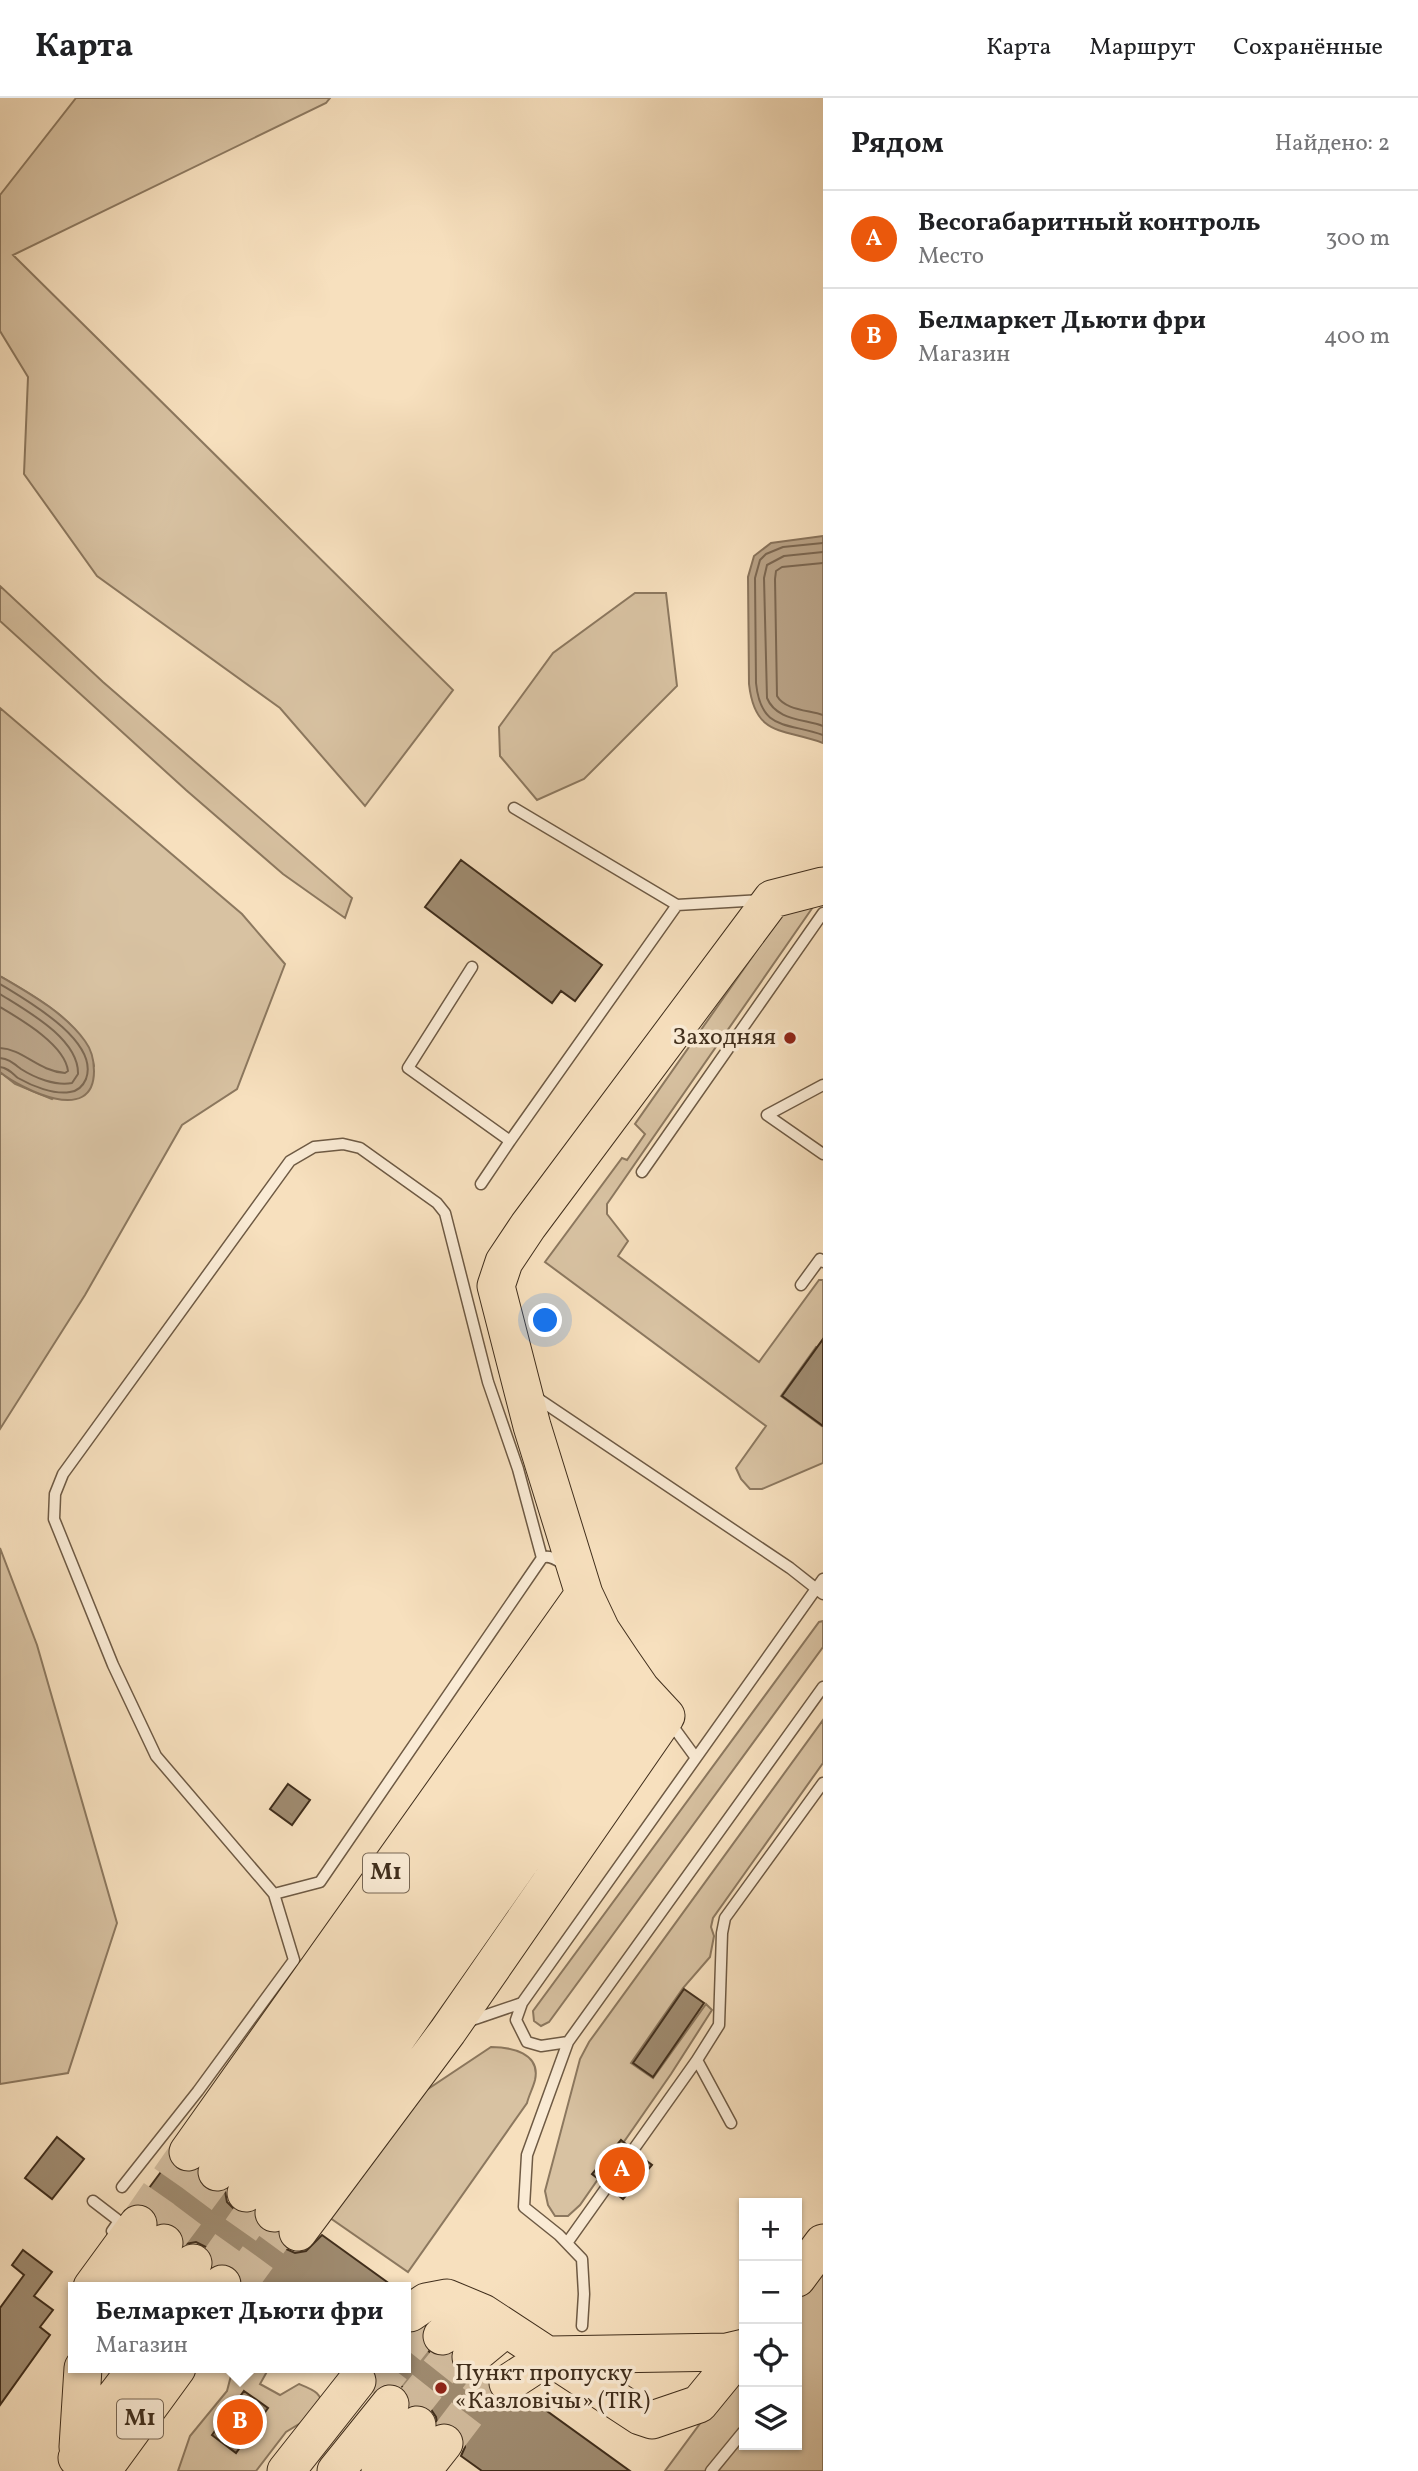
<!DOCTYPE html>
<html lang="ru">
<head>
<meta charset="utf-8">
<style>
  :root { --surface:#fff; --page:#f6f6f6; --text:#202124; --muted:#757577; --line:#e0e0e0; --accent:#ea580c }
  body { margin:0; font-family:Vollkorn,serif; background:var(--page); color:var(--text) }
  .controls { position:absolute; right:21px; bottom:21px; display:grid; overflow:hidden; border-radius:0px; box-shadow:0 2px 5px #0004 }
  .controls button { width:63px; height:63px; display:grid; place-items:center; padding:0; border:0; border-bottom:2px solid var(--line); background:var(--surface); color:var(--text); font:35px sans-serif }
  .you { position:absolute; left:546px; top:1223px; width:24px; height:24px; margin:-18px; border:5px solid #fff; border-radius:50%; background:#1a73e8; box-shadow:0 0 0 10px #1a73e833 }
  .badge { display:grid; place-items:center; width:46px; height:46px; border-radius:50%; background:var(--accent); color:#fff; font-size:23px; font-weight:700 }
  .pin { position:absolute; translate:-50% -50%; border:4px solid #fff; box-shadow:0 2px 7px #0006 }
  .popup { position:absolute; left:68px; top:2184px; width:343px; height:91px; box-sizing:border-box; display:grid; place-content:center; border-radius:0px; background:var(--surface); filter:drop-shadow(0 2px 5px #0005); font-size:23px; white-space:nowrap; color:var(--muted) }
  .popup b { font-size:26px; color:var(--text) }
  .popup::after { content:''; position:absolute; left:50%; top:100%; margin-left:-14px; border:14px solid transparent; border-top-color:var(--surface) }
  .list { margin:0; padding:0; list-style:none }
  h2 { display:flex; justify-content:space-between; align-items:center; height:91px; margin:0; padding:0 28px; font-size:30px }
  h2 small { font-size:23px; font-weight:400; color:var(--muted) }
  .list li { display:grid; grid-template-columns:46px 1fr auto; gap:21px; align-items:center; box-sizing:border-box; height:98px; padding:0 28px; border-top:2px solid var(--line) }
  .list b { display:block; font-size:26px; white-space:nowrap }
  .list p { margin:0; font-size:23px; white-space:nowrap; color:var(--muted) }
  .list em { font-size:23px; font-style:normal; color:var(--muted) }
  .icon { flex:none; width:38px; height:38px; fill:none; stroke:currentColor; stroke-width:2; stroke-linecap:round; stroke-linejoin:round }
  .map { position:relative; flex:none; width:823px; height:2373px; overflow:hidden }
  header { display:flex; align-items:center; gap:42px; box-sizing:border-box; height:98px; padding:0 35px; background:var(--surface); border-bottom:2px solid var(--line) }
  header strong { font-size:33px }
  nav { display:flex; gap:38px; margin-inline-start:auto; font-size:24px }
  main { display:flex }
  aside { flex:1; background:var(--surface) }
  .map>svg:first-child { display:block }
  .green { fill:#d8c2a2; stroke:#8c785f; stroke-width:2 }
  .water { fill:#b9a387; stroke:#89745c; stroke-width:2 }
  .lines { fill:none; stroke-linecap:round; stroke-linejoin:round }
  .shore { stroke:#7c6852; stroke-width:2 }
  .building { fill:#9f8b70; stroke:#402e1c; stroke-width:2 }
  .highway-tunnel { stroke:#d2bc9e; stroke-width:37; stroke-dasharray:37 18; stroke-linecap:butt }
  .lane-casing { stroke:#6e5a44; stroke-width:13 }
  .highway-casing { stroke:#402e1c; stroke-width:39 }
  .lane { stroke:#faebd5; stroke-width:10 }
  .highway { stroke:#f7e0be; stroke-width:37 }
  .poi-dot { fill:#8f2418; stroke:#faebd5; stroke-width:2.5 }
  .labels { text-anchor:middle; dominant-baseline:central; stroke-width:7; stroke-linejoin:round; paint-order:stroke }
  .shield { fill:#faebd5; stroke:#786754; stroke-width:2 }
  .shield-label { font-size:23px; font-weight:bold; fill:#402e1c }
  .poi-label { font-size:24px; fill:#402e1c; stroke:#faebd5; text-anchor:end }
</style>
</head>
<body>
<header>
<strong>Карта</strong>
<nav><a>Карта</a><a>Маршрут</a><a>Сохранённые</a></nav>
</header>
<main>
<div class="map">
<svg width="823" height="2373" viewBox="0 0 823 2373">
  <rect width="100%" height="100%" fill="#f7e0be"/>
  <filter id="stains"><feTurbulence type="fractalNoise" baseFrequency=".00286" numOctaves="4"/><feColorMatrix values="0 0 0 0 .2 0 0 0 0 .09 0 0 0 0 .02 0 0 0 .5 -.17"/></filter>
  <radialGradient id="worn" r=".72"><stop offset=".6" stop-color="#630" stop-opacity="0"/><stop offset="1" stop-color="#630" stop-opacity=".3"/></radialGradient>
  <!-- green -->
  <path class="green" d="M76,0H330L326,5L13,157L453,592L365,708L280,610L97,478L24,376L28,279L0,233V97Z
    M0,488L103,584L352,800L345,820L283,776L186,692L0,523Z
    M635,495H666L677,588L584,681L537,702L500,658L499,629L553,555Z
    M0,610L242,816L285,866L237,991L182,1027L85,1197L0,1331V974L15,986L52,1001L94,968C84,924 36,899 0,878Z
    M813,809L607,1106V1116L628,1143L618,1158L759,1264L819,1182H823V1253L816,1249L781,1298L823,1329V1365L762,1391H750L741,1381L736,1370L766,1328L545,1164L622,1060L627,1062L645,1036L635,1026L783,815Z
    M0,1450L37,1547L117,1825L68,1975L0,1986Z
    M823,1523V1549L549,1924L541,1928L534,1923L533,1913L819,1524Z
    M823,1622V1665L713,1820L711,1829L714,1838L710,1859L683,1890L631,1965L653,1980L706,1906L712,1912L671,1976L580,2107L568,2118H555L548,2107L545,2093L580,1961L589,1944Z
    M491,1949C511,1949 541,1955 535,1982C533,1990 529,1997 527,2005L408,2174L323,2115L422,1995Z
    M823,2159V2373H665L744,2266V2347H797V2195Z
    M233,2270H269L260,2286L280,2297L299,2286C314,2292 323,2295 322,2312L286,2334L256,2373H178L190,2338L227,2293Z"/>
  <!-- water -->
  <path class="water" d="M823,438V645C782,630 755,639 749,586L748,479L754,458L771,445Z
    M0,878C29,895 65,915 85,943C91,951 94,963 94,973C94,1028 21,991 0,974Z"/>
  <g class="lines">
    <!-- shore -->
    <path class="shore" d="M823,445L783,449L766,456L760,462L755,480L756,585C761,633 786,624 823,637
      M823,454L784,458L767,467L764,480L767,600C776,622 803,621 823,628
      M823,465L782,469L776,473L775,481L777,598C785,612 808,612 823,617
      M0,886C26,902 100,943 86,981C83,988 78,993 70,994C54,997 32,988 18,980C12,975 8,970 0,969
      M0,896C27,913 79,941 78,976L72,985C55,988 35,980 21,971C13,965 9,961 0,960
      M0,909C22,922 65,947 68,973L65,975C38,973 23,951 0,950"/>
  </g>
  <!-- building -->
  <path class="building" d="M461,762L602,867L575,903L561,893L552,905L425,809Z
    M823,1241V1328L782,1298Z
    M288,1686L310,1702L292,1727L270,1711Z
    M684,1891L704,1905L653,1979L633,1965Z
    M57,2039L84,2061L52,2101L25,2080Z
    M621,2042L627,2047L601,2083L592,2076Z
    M639,2057L652,2067L623,2101L613,2093Z
    M169,2063L176,2071L187,2075L196,2073L198,2083L205,2091L216,2095L225,2093L227,2104L235,2112L243,2116L253,2114L255,2124L261,2132L271,2136L278,2135L279,2143L286,2151L295,2155L306,2153L322,2137L394,2189H242V2180L236,2171L227,2166L214,2167L213,2157L206,2149L196,2144L185,2146L183,2136L177,2128L167,2124L158,2125L157,2117L151,2110L138,2105Z
    M23,2152L52,2174L34,2198L53,2212L40,2229L50,2237L0,2307V2210L24,2177L12,2167Z
    M422,2232L421,2240L425,2250L433,2257L442,2259L451,2257V2263L454,2272L463,2278L475,2279L489,2271L491,2273L487,2287L491,2297L498,2303L510,2306L526,2298L630,2373H482L461,2358L465,2349L464,2338L456,2328L448,2324L437,2325L436,2319L430,2310L421,2306L411,2307L409,2298L403,2289L393,2285L383,2286L376,2291L378,2285L377,2276L373,2270H406V2235L412,2236Z
    M244,2293L268,2310L236,2355L212,2337Z"/>
  <g class="lines">
    <!-- highway-tunnel -->
    <path class="highway-tunnel" d="M138,2126L188,2054
      M164,2145L217,2074
      M209,2177L260,2105
      M236,2189L284,2123
      M406,2251L426,2226
      M373,2295L392,2270
      M404,2317L458,2249
      M444,2345L496,2277"/>
    <!-- lane casing -->
    <g class="lane-casing">
      <path id="lane" d="M514,710L677,807
        M472,869L408,970L510,1043L481,1086
        M823,987L767,1017L823,1056
        M510,1043L677,807L762,802
        M642,1074L823,815
        M801,1187L820,1161L823,1164
        M534,1298L790,1470L823,1496
        M669,1623L696,1660
        M274,1796L320,1784L542,1460C550,1456 558,1463 565,1467
        M469,1923L522,1905
        M568,1944L541,1948L527,1944L516,1922L522,1905L823,1481
        M731,2025L697,1962L719,1927L722,1835L725,1820L823,1685
        M122,2089L198,1993L294,1862L274,1796L156,1658L113,1567L54,1421L55,1396L63,1376L290,1063L314,1049L343,1046L360,1050L437,1105L445,1115L488,1284L518,1371L542,1460
        M93,2103L119,2123L112,2133
        M567,2145L697,1962
        M582,2228L584,2196L582,2161L559,2137L524,2109L527,2057L568,1944L823,1589
        M711,2373L743,2334"/>
    </g>
    <!-- highway casing -->
    <g class="highway-casing">
      <path id="highway" d="M188,2054L584,1496
        M217,2074L601,1532
        M246,2095L621,1562
        M274,2115L641,1591
        M298,2134L448,1933L666,1618L641,1591L621,1562L601,1532L584,1496L532,1328L496,1188L504,1164L528,1128L772,801L823,788
        M797,2180L823,2145
        M92,2189L138,2126
        M132,2189L164,2145
        M175,2189L193,2165
        M219,2189L222,2186
        M410,2215L426,2204L447,2200L483,2215L640,2318L652,2322L699,2306L744,2251
        M442,2238L480,2214
        M471,2259L506,2230
        M508,2285L551,2257L727,2254L744,2250
        M78,2349L83,2270
        M77,2360L96,2324L137,2270
        M102,2373L177,2270
        M286,2373L357,2283
        M336,2373L390,2306
        M380,2373L417,2327
        M422,2373L444,2345"/>
    </g>
    <!-- lane -->
    <use href="#lane" class="lane"/>
    <!-- highway -->
    <use href="#highway" class="highway"/>
  </g>
  <!-- markers -->
  <g class="poi-dot">
    <circle cx="790" cy="940" r="7"/>
    <circle cx="441" cy="2290" r="7"/>
  </g>
  <g class="labels">
    <!-- shield labels -->
    <g class="shield">
      <rect x="363" y="1755.5" width="46" height="39" rx="5"/>
      <rect x="117" y="2301.5" width="46" height="39" rx="5"/>
    </g>
    <g class="shield-label">
      <text x="386" y="1775">М1</text>
      <text x="140" y="2321">М1</text>
    </g>
    <!-- poi labels -->
    <g class="poi-label">
      <text x="776" y="940">Заходняя</text>
      <text x="455" y="2276" text-anchor="start">Пункт пропуску<tspan x="455" dy="28">«Казловічы» (TIR)</tspan></text>
    </g>
  </g>
  <rect width="100%" height="100%" filter="url(#stains)"/>
  <rect width="100%" height="100%" fill="url(#worn)"/>
</svg>
<div class="controls">
<button>+</button>
<button>−</button>
<button><svg class="icon" aria-label="locate" viewBox="0 0 24 24"><circle cx="12" cy="12" r="6"/><path d="M12 2v4M12 18v4M2 12h4M18 12h4"/></svg></button>
<button><svg class="icon" aria-label="layers" viewBox="0 0 24 24"><path d="M12 4l9 5-9 5-9-5zM3 14l9 5 9-5"/></svg></button>
</div>
<div class="you"></div>
<div class="pin badge" style="left:622px;top:2072px">A</div>
<div class="pin badge" style="left:240px;top:2324px">B</div>
<div class="popup"><b>Белмаркет Дьюти фри</b>Магазин</div>
</div>
<aside>
<h2>Рядом<small>Найдено: 2</small></h2>
<ul class="list">
<li><span class="badge">A</span><div><b>Весогабаритный контроль</b><p>Место</p></div><em>300 m</em></li>
<li><span class="badge">B</span><div><b>Белмаркет Дьюти фри</b><p>Магазин</p></div><em>400 m</em></li>
</ul>
</aside>
</main>
</body>
</html>
